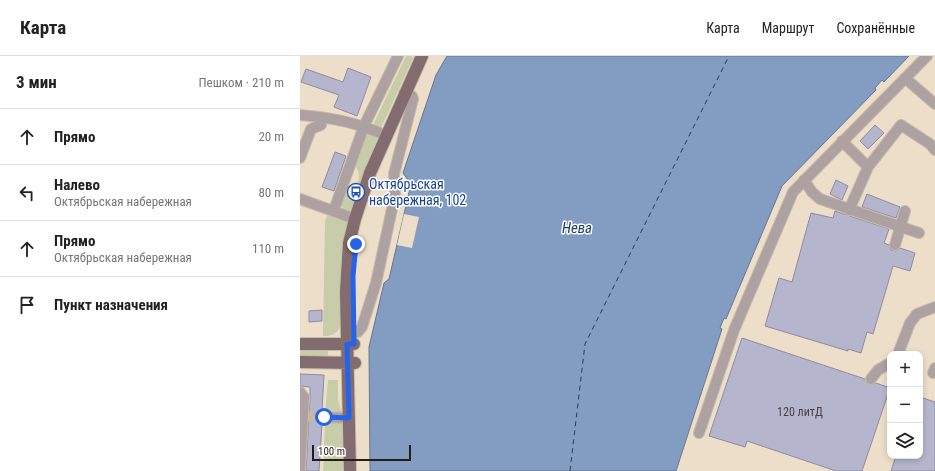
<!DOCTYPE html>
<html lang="ru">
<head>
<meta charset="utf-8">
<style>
  :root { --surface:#fff; --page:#f2f2f2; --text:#222; --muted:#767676; --line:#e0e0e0 }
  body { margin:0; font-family:"Roboto Condensed",sans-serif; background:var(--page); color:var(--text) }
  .controls { position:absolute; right:12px; bottom:12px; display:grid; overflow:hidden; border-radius:8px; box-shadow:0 2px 6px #0003 }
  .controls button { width:36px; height:36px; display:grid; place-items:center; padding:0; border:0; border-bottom:1px solid var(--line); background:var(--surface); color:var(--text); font:20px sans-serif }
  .scale { position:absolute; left:12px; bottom:10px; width:99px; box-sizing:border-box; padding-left:4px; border:2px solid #241e16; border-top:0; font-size:11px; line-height:14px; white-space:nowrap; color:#241e16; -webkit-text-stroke:3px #fff; paint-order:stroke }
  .stop { position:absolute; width:12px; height:12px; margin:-9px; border:3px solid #2563eb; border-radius:50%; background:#fff }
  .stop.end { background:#2563eb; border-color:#fff; box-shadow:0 1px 4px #0008 }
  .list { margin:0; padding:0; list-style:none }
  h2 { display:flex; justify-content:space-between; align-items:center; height:52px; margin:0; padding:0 16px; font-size:17px }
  h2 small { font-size:13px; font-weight:400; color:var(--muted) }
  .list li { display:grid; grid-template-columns:26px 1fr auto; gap:12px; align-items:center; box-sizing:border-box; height:56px; padding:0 16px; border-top:1px solid var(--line) }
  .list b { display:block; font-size:15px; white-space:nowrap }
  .list p { margin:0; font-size:13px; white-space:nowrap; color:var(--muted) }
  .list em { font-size:13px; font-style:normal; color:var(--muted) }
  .icon { flex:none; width:22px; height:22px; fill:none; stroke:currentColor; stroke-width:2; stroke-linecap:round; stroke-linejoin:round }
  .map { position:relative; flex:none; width:635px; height:415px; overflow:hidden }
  header { display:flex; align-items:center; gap:24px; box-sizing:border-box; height:56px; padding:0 20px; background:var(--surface); border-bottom:1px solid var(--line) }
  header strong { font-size:19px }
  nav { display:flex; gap:22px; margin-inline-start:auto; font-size:14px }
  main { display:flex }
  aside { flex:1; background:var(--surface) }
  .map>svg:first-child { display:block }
  .green { fill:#c7cca9 }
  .water { fill:#839cc1; stroke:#66768e }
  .pier { fill:#eddec9 }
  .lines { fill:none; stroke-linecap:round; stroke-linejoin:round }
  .ferry { stroke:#1c3d6c; stroke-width:1; stroke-dasharray:5 4; stroke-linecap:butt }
  .building { fill:#b5b6cd; stroke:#8c8ca2 }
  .minor-tunnel { stroke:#c5b8a5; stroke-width:10; stroke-dasharray:10 5; stroke-linecap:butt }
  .minor-casing { stroke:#c9bba9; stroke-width:12 }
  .major-casing { stroke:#c9bba9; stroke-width:14 }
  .minor { stroke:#aea1a2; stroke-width:10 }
  .major { stroke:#826c6f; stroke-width:12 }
  .route { stroke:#2563eb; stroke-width:5 }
  .labels { text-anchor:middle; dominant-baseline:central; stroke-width:3; stroke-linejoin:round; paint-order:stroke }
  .number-label { font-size:12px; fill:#484444 }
  .transit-label { font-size:14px; fill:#164399; stroke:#fff; text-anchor:start }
  .water-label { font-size:15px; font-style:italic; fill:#1c3d6c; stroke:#fff }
</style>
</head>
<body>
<header>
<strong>Карта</strong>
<nav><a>Карта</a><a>Маршрут</a><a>Сохранённые</a></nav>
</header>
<main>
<aside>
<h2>3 мин<small>Пешком · 210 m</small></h2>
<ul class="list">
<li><svg class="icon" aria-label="ahead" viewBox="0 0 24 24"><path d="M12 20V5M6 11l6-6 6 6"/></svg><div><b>Прямо</b></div><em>20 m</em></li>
<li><svg class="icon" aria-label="left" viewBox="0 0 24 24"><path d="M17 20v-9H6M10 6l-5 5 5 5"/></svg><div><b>Налево</b><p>Октябрьская набережная</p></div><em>80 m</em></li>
<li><svg class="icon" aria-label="ahead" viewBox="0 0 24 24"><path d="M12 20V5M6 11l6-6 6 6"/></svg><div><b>Прямо</b><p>Октябрьская набережная</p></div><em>110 m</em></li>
<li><svg class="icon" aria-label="arrive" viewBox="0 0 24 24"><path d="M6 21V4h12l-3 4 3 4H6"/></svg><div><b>Пункт назначения</b></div></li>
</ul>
</aside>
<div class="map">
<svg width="635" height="415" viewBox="0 0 635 415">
  <rect width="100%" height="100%" fill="#eddec9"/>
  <!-- green -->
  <path class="green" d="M106,0H112L113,2L81,72L73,69Z
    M67,75L78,81L58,134L56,133L54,137L57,138L51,157L43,154L42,148L47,134C60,130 62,119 55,109Z
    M29,155L49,166L41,238L40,270C37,279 31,280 23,280L25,165Z
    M0,292H28V303H0Z
    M28,324H38V344L42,359L25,358Z
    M25,364L43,365V395L24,393Z
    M24,400H43V415H23Z"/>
  <!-- water -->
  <path class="water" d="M147,0H609L584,26L582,24L575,32L576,34L482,130L426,263L424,262L420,272L422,273L376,415H70L69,291L84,227L89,223L111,128L103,117L136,19Z"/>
  <!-- pier -->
  <path class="pier" d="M104,158L119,161L112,192L97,189Z"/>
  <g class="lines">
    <!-- ferry -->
    <path class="ferry" d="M270,415L285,288L429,0"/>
  </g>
  <!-- building -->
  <path class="building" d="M48,12L71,21L57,60L34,51L39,39L1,26L6,13L43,26Z
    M575,69L584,77L568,93L560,85Z
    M35,96L46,100L34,135L22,131Z
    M536,124L548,130L542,144L530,138Z
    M567,138L600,151L596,162L562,151Z
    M535,155L589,173L584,187L589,189L591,194L596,195L600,192L615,197L610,215L593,210L573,278L567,276L561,297L548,293V295L465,270L479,222L492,226L511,157L533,162Z
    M22,254V265L9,266V255Z
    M442,282L565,323L570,329L576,327L590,332L562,415H536L447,385L445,391L409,380Z
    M0,318L24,319L22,355H19L16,360V364L22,368L19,415H6L10,341V331L0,330Z
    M620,341L635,346V415H591L596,400H620Z"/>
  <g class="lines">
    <!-- minor-tunnel -->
    <path class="minor-tunnel" d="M8,360L22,361"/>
    <!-- minor casing -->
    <g class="minor-casing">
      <path id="minor" d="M605,22L635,48
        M0,59C33,62 55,66 85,79
        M542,85L568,111
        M0,102L11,73L21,69
        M504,124L512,136L520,143L619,177
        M0,143L55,163
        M34,154L64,70L98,0
        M549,154L568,111L601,69L630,88L635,94
        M595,189L605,155
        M54,276H58L62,271L76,227L95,139L94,118L113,43L112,40L104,37
        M598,298L610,267L617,258L635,251
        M633,317L635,312
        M571,323L578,314L590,307
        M0,336L4,341L0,414
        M22,361L49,362
        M399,377L434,274L493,136L627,0"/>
    </g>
    <!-- major casing -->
    <g class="major-casing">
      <path id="major" d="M0,288H54
        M0,306L55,307
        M50,415L46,236L49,187L55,163L70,117L122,0"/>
    </g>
    <!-- minor -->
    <use href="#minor" class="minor"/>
    <!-- major -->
    <use href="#major" class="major"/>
  </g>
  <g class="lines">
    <!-- route -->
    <path class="route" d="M24,361L49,362L47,288H54L53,220L56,188"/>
  </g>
  <!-- icons -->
  <defs>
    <g id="bus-ring" transform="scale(0.9)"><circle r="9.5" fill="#fff" stroke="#1a4fb4" stroke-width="1.5"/><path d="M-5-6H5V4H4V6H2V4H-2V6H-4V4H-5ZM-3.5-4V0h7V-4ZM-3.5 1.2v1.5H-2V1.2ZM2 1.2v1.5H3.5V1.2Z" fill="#1a4fb4"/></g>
  </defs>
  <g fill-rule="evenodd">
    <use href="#bus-ring" x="56" y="136"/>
  </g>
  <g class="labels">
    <!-- number labels -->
    <g class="number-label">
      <text x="500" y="356">120 литД</text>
    </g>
    <!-- transit labels -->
    <g class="transit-label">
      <text x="69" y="128">Октябрьская<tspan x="69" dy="16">набережная, 102</tspan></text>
    </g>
    <!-- water labels -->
    <g class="water-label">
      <text x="277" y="172">Нева</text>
    </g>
  </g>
</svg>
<div class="controls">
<button>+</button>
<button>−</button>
<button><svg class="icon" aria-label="layers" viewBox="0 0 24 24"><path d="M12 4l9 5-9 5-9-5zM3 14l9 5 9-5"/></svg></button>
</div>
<div class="scale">100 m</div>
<div class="stop" style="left:24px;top:361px"></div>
<div class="stop end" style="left:56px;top:188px"></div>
</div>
</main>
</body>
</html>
